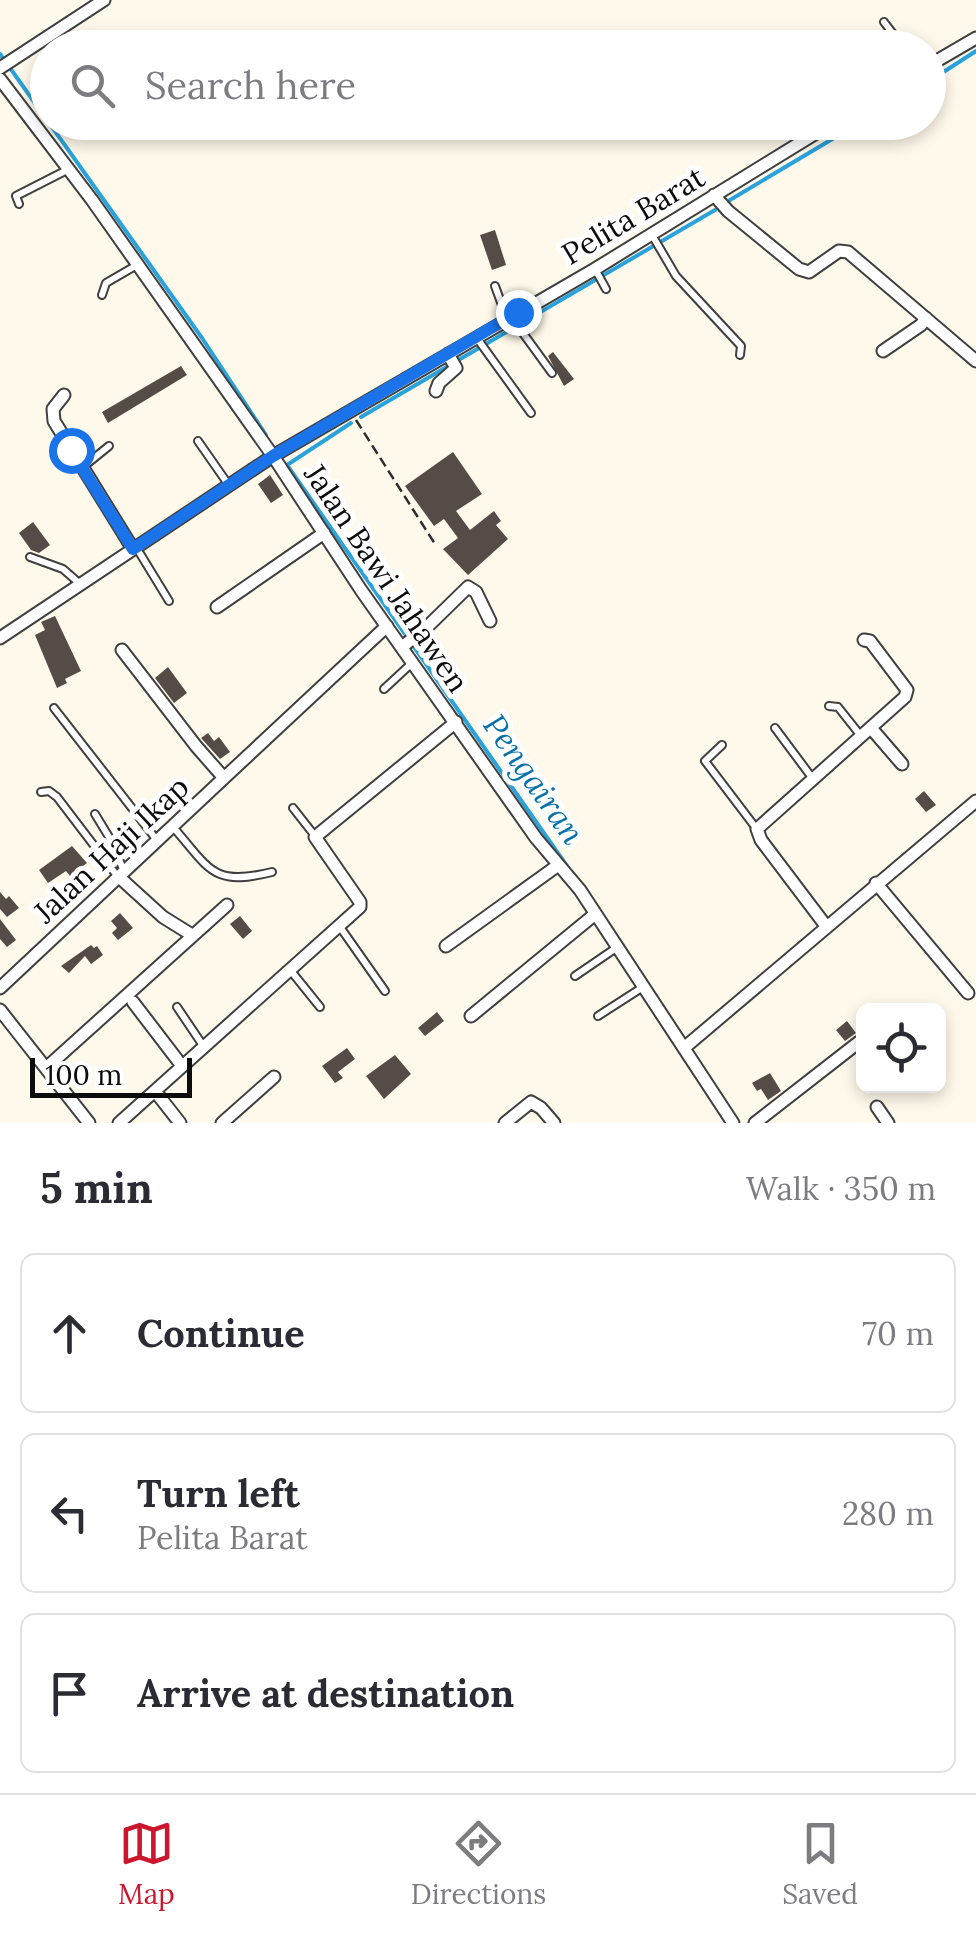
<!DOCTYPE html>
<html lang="en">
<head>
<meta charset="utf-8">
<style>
  :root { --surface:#fff; --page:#f2f2f3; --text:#2b2b33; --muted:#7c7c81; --line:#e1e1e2; --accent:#ca172e }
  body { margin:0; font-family:Lora,serif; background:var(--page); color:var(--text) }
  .controls { position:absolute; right:30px; bottom:30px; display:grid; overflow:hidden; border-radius:15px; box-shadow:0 5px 15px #0003 }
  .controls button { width:90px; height:90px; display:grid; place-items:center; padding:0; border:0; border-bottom:2px solid var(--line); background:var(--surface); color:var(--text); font:50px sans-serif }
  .scale { position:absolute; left:30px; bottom:25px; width:162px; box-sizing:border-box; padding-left:10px; border:5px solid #0c0c0c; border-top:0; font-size:28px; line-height:35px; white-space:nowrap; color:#0c0c0c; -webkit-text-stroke:8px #fff; paint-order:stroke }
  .stop { position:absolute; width:30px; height:30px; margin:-22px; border:8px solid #1a73e8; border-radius:50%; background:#fff }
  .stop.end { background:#1a73e8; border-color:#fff; box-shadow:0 2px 10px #0008 }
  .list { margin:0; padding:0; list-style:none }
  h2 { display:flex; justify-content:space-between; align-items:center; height:130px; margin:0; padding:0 40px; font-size:42px }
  h2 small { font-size:32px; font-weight:400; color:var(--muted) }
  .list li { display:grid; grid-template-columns:65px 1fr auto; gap:30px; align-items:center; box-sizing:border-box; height:160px; margin:0 20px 20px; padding:0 20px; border:2px solid var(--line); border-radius:15px }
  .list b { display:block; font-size:38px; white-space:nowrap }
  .list p { margin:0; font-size:32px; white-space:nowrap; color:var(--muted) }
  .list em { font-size:32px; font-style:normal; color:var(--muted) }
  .icon { flex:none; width:55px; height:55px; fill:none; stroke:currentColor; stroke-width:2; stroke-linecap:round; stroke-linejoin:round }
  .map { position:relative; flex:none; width:976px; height:1123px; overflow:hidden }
  .search { position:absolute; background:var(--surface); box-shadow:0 5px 15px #0003; left:30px; right:30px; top:30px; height:110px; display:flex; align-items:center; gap:25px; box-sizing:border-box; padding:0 35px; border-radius:55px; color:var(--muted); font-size:38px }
  .sheet { height:670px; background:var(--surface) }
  nav { display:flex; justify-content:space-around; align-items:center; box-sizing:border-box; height:140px; border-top:2px solid var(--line); background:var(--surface); font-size:28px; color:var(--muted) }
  nav a { display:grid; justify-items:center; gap:5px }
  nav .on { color:var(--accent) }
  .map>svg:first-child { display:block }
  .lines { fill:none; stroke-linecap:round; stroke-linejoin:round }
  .stream { stroke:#2aa2db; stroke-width:4 }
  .building { fill:#564c47 }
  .lane-casing { stroke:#3f3f3f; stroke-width:10 }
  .street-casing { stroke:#3f3f3f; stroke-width:15 }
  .path { stroke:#2e2e2e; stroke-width:2.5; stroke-dasharray:10 5; stroke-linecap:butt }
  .lane { stroke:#fff; stroke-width:6 }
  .street { stroke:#fff; stroke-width:11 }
  .route { stroke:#1a73e8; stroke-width:12 }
  .labels { text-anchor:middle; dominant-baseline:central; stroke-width:10; stroke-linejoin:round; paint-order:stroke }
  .street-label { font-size:30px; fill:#0c0c0c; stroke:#fff }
  .water-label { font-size:32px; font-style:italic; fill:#0971aa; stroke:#fff }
</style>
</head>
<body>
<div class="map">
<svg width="976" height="1123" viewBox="0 0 976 1123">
  <rect width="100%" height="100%" fill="#fff9eb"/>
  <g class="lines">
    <!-- stream -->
    <path class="stream" d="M0,54L202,338L266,435
      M928,82L976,51
      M730,200L861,122
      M361,417L715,210
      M351,423L287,465L569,869"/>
  </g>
  <!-- building -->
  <path class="building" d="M495,230L506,265L492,270L480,235Z
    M553,352L574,379L564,386L548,356Z
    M181,366L187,375L108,423L102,412Z
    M453,452L482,494L456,511L470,530L494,511L501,521L496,525L508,539L468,575L443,549L458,538L444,519L434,526L405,486Z
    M270,475L283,495L271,503L258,484Z
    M33,522L50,545L39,553L31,550L19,533Z
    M55,616L81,671L65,679L67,683L57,688L35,635L45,630L41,622Z
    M168,667L187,693L174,703L155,678Z
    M208,733L214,741L219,737L230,752L220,759L201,738Z
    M924,791L936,805L926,812L915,799Z
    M72,846L87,863L70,876L66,871L48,883L39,870Z
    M0,892L6,899L9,896L19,908L7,917L0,909Z
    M120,913L133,928L118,940L112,933L117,928L111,921Z
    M240,916L252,931L243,939L230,924Z
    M0,919L16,940L7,947L0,939Z
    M91,945L94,948L97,946L103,955L91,964L85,956L69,973L61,966Z
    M437,1012L444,1021L425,1036L418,1028Z
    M847,1021L856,1033L845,1041L836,1030Z
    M347,1048L355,1059L338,1072L343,1078L335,1083L322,1066Z
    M395,1055L411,1074L384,1099L366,1076Z
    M770,1073L781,1091L768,1100L761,1089L757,1091L752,1083Z"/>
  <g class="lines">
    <!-- lane casing -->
    <g class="lane-casing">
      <path id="lane" d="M884,22L904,48
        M19,204L16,196L67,170
        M652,235L676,276L741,346L740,355
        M595,269L606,289
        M495,286L507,319
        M102,295L106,283L137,265
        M512,318L552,373
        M476,337L531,413
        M198,441L228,484
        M83,467L109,446
        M136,547L169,601
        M30,557L63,569L79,583
        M384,689L412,663
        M829,706L838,707L861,736
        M54,708L156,839
        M775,728L813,779
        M722,745L705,761L756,828
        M41,792L49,791L57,797L118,877
        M293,808L315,836
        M95,814L109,837L124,871
        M173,827C210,869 212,887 272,872
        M340,927L385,991
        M291,971L320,1007
        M575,976L616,948
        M177,1007L204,1047
        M598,1016L643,987"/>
    </g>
    <!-- street casing -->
    <g class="street-casing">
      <path id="street" d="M928,66L976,38
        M0,68L104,0
        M0,79L92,200L273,456L361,590L536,838L580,890L733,1123
        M714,195L728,211L799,269L809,272L839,251L848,252L976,361
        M883,351L921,325L926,318
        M436,391L439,383L456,368L448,354
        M64,395L53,409L54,421L133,549
        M217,607L324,533
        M0,638L273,456L595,269L834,122
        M402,647L425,629L468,587L476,592L490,621
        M871,728L902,764
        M224,778L387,626
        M119,877L163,917L192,935
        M876,883L968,993
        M826,926L761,840L757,829L905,697L907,690L870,641L864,640
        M446,946L557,866
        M0,988L224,778L196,746L122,650
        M133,1002L182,1066
        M0,1010L89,1123
        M471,1016L594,915
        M684,1048L976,801
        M46,1068L227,905
        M155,1091L180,1123
        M877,1107L888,1123
        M119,1123L360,907V902L315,837L456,722
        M222,1123L274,1077
        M505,1123L531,1102L541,1108L554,1123
        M755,1123L859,1042"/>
    </g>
    <!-- path -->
    <path class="path" d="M356,420L435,544"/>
    <!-- lane -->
    <use href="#lane" class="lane"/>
    <!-- street -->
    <use href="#street" class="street"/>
  </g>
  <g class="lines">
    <!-- route -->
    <path class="route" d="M71,450L133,549L273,456L518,312"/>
  </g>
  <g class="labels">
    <!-- street labels -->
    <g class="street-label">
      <text transform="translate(633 215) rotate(-31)">Pelita Barat</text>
      <text transform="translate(387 578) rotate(56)">Jalan Bawi Jahawen</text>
      <text transform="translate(111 849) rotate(-43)">Jalan Haji Ikap</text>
    </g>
    <!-- water labels -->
    <g class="water-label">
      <text transform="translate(534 779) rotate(55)">Pengairan</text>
    </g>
  </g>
</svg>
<div class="controls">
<button><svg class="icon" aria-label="locate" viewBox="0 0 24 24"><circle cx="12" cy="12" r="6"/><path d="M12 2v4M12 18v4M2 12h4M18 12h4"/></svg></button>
</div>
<div class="scale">100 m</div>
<div class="stop" style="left:71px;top:450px"></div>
<div class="stop end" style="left:518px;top:312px"></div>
<div class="search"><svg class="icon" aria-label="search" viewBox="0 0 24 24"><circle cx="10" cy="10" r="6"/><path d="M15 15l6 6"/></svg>Search here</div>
</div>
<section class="sheet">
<h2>5 min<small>Walk · 350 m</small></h2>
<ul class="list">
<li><svg class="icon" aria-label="ahead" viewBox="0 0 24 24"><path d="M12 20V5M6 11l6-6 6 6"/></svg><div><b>Continue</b></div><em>70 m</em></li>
<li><svg class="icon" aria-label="left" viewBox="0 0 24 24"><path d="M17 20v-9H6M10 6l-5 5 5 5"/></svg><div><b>Turn left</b><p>Pelita Barat</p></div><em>280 m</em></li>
<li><svg class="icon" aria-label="arrive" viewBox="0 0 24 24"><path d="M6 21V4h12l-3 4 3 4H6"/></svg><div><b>Arrive at destination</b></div></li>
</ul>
</section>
<nav>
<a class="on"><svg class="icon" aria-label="map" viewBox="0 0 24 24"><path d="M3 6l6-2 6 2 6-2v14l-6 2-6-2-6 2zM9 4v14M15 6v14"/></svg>Map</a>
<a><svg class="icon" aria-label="directions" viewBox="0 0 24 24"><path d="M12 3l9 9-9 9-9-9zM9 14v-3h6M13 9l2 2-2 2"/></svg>Directions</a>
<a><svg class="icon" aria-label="saved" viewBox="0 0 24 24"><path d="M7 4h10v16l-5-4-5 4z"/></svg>Saved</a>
</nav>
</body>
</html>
